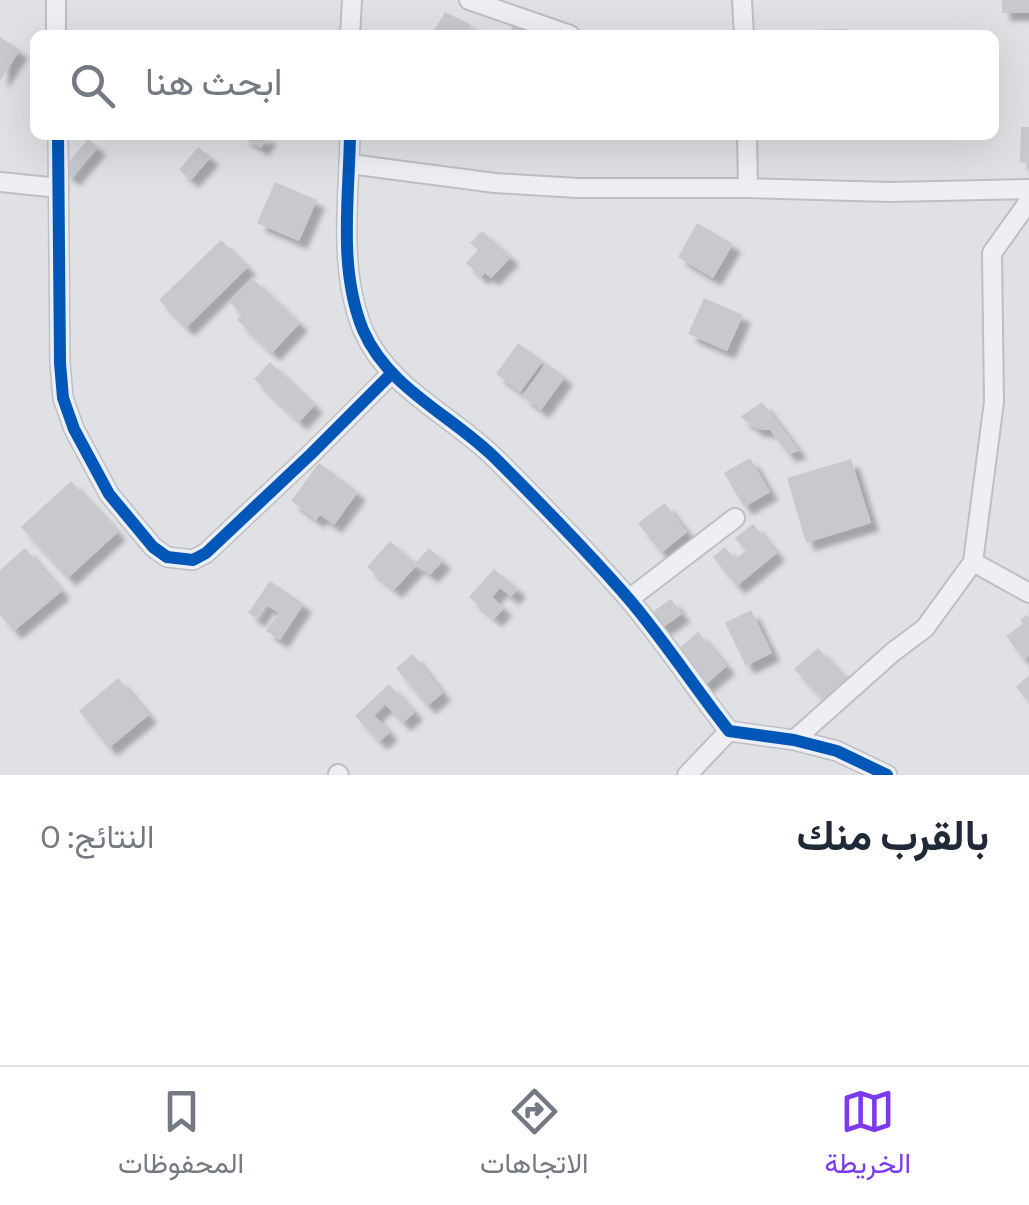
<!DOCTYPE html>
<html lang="ar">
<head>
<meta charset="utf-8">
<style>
  :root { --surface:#fff; --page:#f6f6f7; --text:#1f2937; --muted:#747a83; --line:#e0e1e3; --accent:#7c3aed }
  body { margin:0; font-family:Commissioner,Vazirmatn,sans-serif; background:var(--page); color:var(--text); direction:rtl }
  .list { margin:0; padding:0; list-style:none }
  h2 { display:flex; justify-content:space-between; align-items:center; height:130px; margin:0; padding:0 40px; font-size:42px }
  h2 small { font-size:32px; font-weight:400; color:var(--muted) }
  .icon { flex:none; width:55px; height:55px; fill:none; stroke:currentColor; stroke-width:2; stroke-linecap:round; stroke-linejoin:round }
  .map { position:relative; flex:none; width:1029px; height:775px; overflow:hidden; direction:ltr }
  .search { position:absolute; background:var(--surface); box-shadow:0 10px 40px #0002; left:30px; right:30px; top:30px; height:110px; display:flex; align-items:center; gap:25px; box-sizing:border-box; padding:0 35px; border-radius:15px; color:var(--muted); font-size:38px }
  .sheet { height:290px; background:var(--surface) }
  nav { display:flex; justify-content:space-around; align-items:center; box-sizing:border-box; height:140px; border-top:2px solid var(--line); background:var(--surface); font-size:28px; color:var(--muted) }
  nav a { display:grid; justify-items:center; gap:5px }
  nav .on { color:var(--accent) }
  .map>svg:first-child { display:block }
  .building { fill:#c7c9cd; filter:url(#shadow) }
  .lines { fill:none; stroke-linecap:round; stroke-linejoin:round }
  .street-casing { stroke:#bdbfc3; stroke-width:22 }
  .street { stroke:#eeeff2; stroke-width:18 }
  .cycleway-casing { stroke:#eceff6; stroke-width:19 }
  .cycleway { stroke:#0057b8; stroke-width:12 }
</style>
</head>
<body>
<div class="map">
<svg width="1029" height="775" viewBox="0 0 1029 775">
  <defs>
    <filter id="shadow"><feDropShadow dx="8" dy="8" stdDeviation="2.5" flood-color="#0004"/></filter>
  </defs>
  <rect width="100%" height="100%" fill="#dfe1e5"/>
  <!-- building -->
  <path class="building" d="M1002,0H1029V13H1002Z
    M445,12L471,25L470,27L482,35H438L433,32Z
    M514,23L544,35H509Z
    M847,29V35H813V30Z
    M0,37L20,50L0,81Z
    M1021,127H1029V163L1020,162Z
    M239,135H269L261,148Z
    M88,139L98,147L72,178L62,170Z
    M198,147L211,157L191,180L179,170Z
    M275,182L317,200L299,241L257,223Z
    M697,223L733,244L713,278L678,257Z
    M482,231L511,257L491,278L485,273L481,277L466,263L478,250L470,243Z
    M221,240L248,267L186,328L159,300Z
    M252,278L300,323L272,353L237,320L242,314L229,302Z
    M704,298L743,315L727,351L688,334Z
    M518,343L543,361L520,392L496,374Z
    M270,362L315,405L299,422L254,379Z
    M546,363L565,377L541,410L522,396Z
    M762,402L799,451L788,454L770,430L757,429L740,417Z
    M750,458L770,492L744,507L724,473Z
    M851,459L871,523L806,543L787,478Z
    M319,463L358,492L334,525L320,515L316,520L291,501Z
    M71,481L118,532L68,578L21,527Z
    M665,503L687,532L661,553L638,523Z
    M753,524L777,553L737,586L713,557L725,547L735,559L746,551L735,538Z
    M390,541L417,565L394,590L367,567Z
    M25,548L62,591L14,631L0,615V570Z
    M429,548L443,561L430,575L415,563Z
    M494,569L518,589L511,597L500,588L492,597L504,608L494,619L469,597Z
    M270,581L304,604L280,640L266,631L279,613L266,605L257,619L248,613Z
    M671,599L682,614L659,630L648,615Z
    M751,610L772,653L746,666L725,623Z
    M1027,615L1029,618V656L1024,660L1006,636L1023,624L1020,620Z
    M698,632L727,666L703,687L674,653Z
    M818,648L848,681L825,702L794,669Z
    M413,654L443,693L427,706L396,668Z
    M1029,675V702L1016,687Z
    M118,678L149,715L109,748L79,711Z
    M389,684L415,712L403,723L385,704L374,715L390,732L379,742L355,716Z"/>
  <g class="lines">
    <!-- street casing -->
    <g class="street-casing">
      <path id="street" d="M56,0V35
        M469,0L570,35
        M742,0L744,35
        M350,35L352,0
        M58,135L60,363L63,398L74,429L109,494L153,547L167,557L193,560L206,553L311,454L391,374
        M350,135C349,199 338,269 363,330C389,390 454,416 498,461C542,505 587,551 628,598C664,640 695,688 729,731L794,740L837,751L887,775
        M747,135L748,188
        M350,164L495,183L578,188H748L890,192L1029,189
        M0,182L59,188
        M973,562L994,402L992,253L1029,201
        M629,599L735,518
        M794,740L893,652L925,628L973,562L1029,593
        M338,774L339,775
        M687,775L729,731"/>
    </g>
    <!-- street -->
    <use href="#street" class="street"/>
    <!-- cycleway casing -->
    <g class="cycleway-casing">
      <path id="cycleway" d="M58,135L60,363L63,398L74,429L109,494L153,547L167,557L193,560L206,553L311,454L391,374
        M350,135C349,199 338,269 363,330C389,390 454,416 498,461C542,505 587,551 628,598C664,640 695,688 729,731L794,740L837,751L887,775"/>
    </g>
    <!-- cycleway -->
    <use href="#cycleway" class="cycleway"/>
  </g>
</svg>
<div class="search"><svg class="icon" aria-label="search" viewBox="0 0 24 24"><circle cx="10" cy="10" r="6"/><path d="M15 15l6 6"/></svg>ابحث هنا</div>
</div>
<section class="sheet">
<h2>بالقرب منك<small>النتائج: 0</small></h2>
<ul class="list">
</ul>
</section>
<nav>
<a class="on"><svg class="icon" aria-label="map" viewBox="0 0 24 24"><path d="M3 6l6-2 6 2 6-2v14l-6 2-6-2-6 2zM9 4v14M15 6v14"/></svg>الخريطة</a>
<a><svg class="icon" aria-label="directions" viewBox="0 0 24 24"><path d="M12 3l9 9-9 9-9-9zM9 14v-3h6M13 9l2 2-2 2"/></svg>الاتجاهات</a>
<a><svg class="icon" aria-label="saved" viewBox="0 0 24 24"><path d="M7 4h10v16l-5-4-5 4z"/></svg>المحفوظات</a>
</nav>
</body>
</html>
